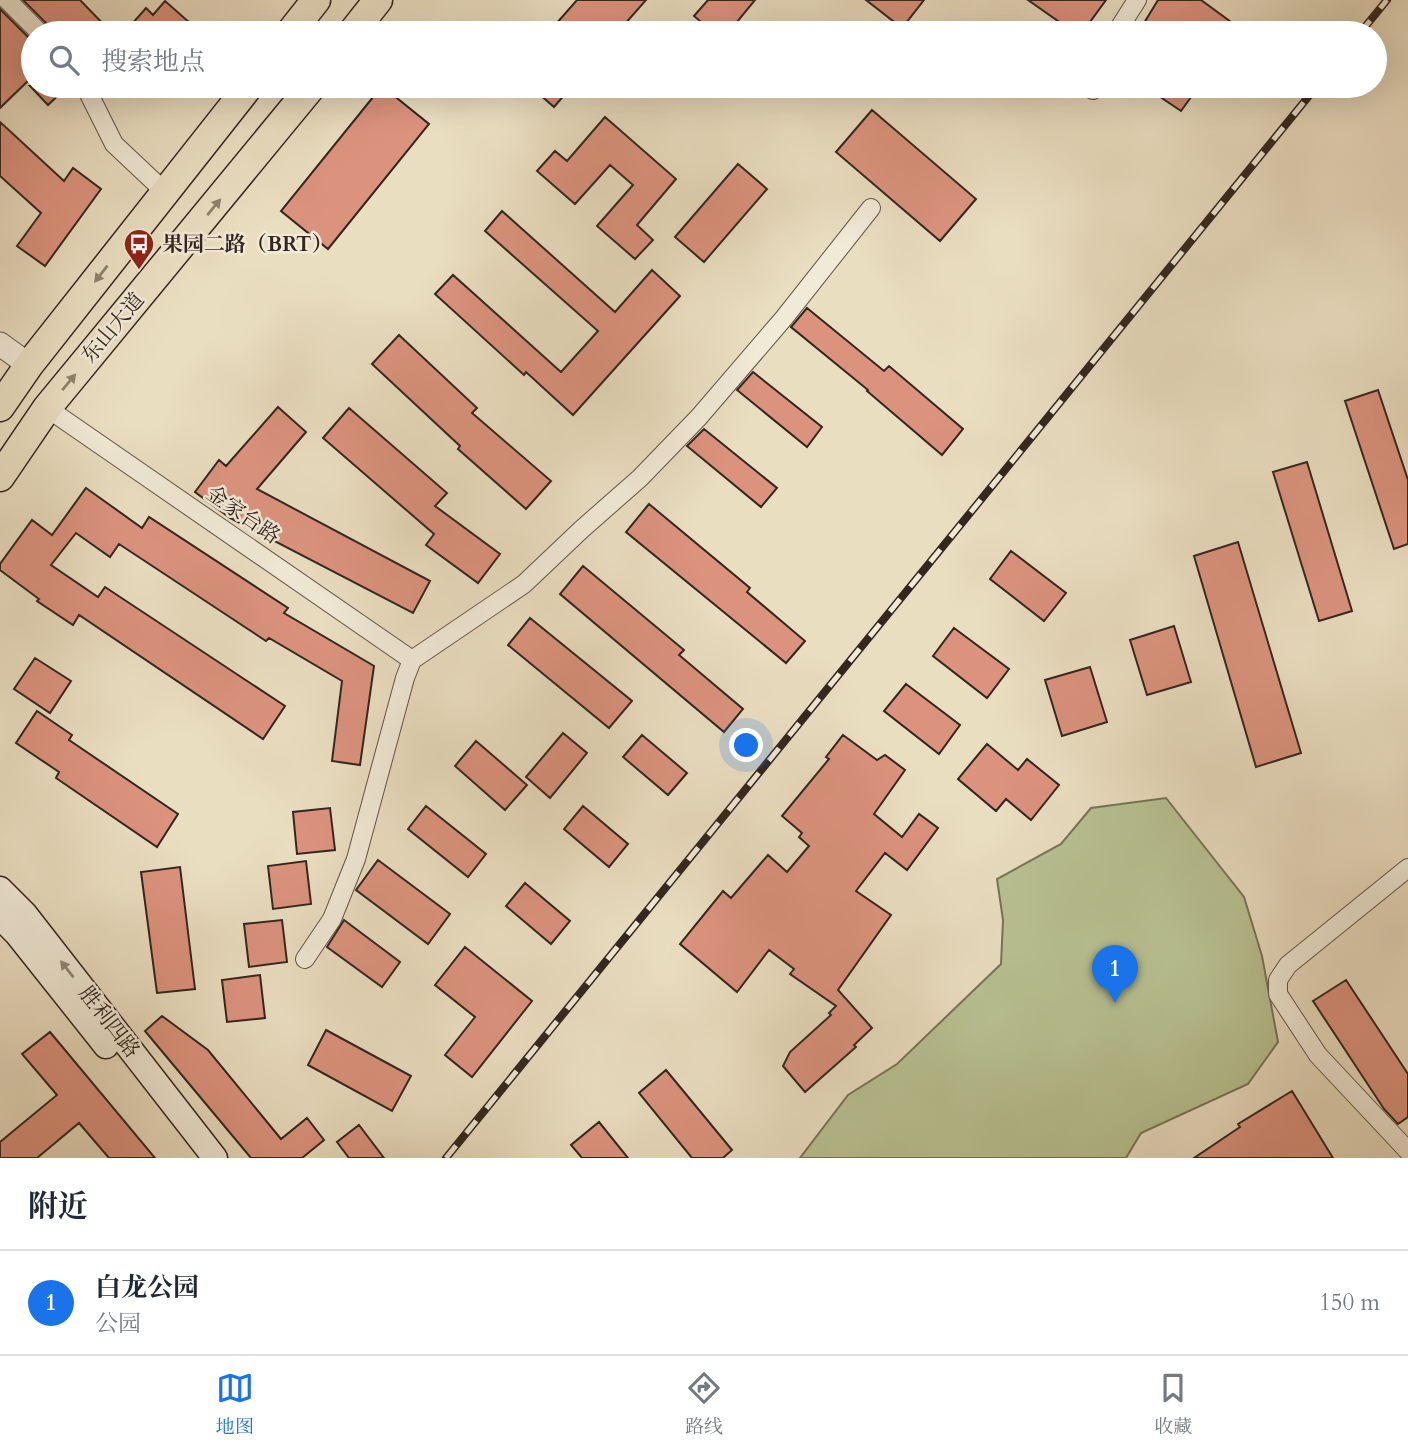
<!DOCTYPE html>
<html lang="zh">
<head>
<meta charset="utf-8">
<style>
  :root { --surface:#fff; --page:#f2f2f3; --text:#1f2937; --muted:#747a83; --line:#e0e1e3; --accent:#1a73e8 }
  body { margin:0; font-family:Cardo,"Noto Serif SC",serif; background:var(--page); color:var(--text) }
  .you { position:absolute; left:747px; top:746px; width:24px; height:24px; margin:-18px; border:5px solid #fff; border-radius:50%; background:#1a73e8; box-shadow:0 0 0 10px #1a73e833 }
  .badge { display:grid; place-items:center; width:46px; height:46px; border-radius:50%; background:var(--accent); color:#fff; font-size:23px; font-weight:700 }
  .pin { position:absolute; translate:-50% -58px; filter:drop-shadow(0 2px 4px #0008) }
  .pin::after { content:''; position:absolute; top:37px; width:24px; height:21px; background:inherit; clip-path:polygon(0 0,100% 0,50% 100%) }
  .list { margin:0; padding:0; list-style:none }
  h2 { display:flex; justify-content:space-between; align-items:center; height:91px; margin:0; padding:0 28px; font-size:30px }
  h2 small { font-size:23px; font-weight:400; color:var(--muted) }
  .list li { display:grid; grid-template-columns:46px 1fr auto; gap:21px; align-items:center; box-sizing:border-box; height:105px; padding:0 28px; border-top:2px solid var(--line) }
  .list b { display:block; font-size:26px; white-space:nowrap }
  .list p { margin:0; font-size:23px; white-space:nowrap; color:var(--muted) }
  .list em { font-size:23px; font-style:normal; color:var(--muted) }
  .icon { flex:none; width:38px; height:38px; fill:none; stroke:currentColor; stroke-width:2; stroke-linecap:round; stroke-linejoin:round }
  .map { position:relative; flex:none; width:1408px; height:1158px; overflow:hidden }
  .search { position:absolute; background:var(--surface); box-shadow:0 7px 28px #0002; left:21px; right:21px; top:21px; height:77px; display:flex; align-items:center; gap:18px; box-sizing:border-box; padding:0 24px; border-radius:38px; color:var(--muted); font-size:26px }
  .sheet { height:196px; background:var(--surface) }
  nav { display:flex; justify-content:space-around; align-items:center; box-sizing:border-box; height:98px; border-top:2px solid var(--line); background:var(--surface); font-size:19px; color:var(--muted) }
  nav a { display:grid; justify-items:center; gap:4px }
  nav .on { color:var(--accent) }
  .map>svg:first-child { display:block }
  .green { fill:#b8c192; stroke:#767458; stroke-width:2 }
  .building { fill:#dc937e; stroke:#33261f; stroke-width:2 }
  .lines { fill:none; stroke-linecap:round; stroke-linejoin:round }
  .minor-casing { stroke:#615448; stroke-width:20 }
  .tertiary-casing { stroke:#615448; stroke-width:25 }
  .secondary-casing { stroke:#33261f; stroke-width:27 }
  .primary-casing { stroke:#33261f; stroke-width:31 }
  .minor { stroke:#f1ead7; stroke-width:18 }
  .tertiary { stroke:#f1ead7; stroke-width:23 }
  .secondary { stroke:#f1ead7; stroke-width:24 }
  .primary { stroke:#eadec1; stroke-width:28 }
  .rail-casing { stroke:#33261f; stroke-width:8 }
  .rail { stroke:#f1ead7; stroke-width:5; stroke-dasharray:16; stroke-linecap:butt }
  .oneway { fill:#8e8270 }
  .oneway2 { fill:#92887b }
  .labels { text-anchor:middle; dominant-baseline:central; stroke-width:5; stroke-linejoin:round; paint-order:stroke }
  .poi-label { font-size:21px; font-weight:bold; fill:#33261f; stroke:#f1ead7; text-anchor:start }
  .street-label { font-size:21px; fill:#33261f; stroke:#f1ead7 }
</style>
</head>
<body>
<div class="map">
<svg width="1408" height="1158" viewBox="0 0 1408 1158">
  <rect width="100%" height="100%" fill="#eadec1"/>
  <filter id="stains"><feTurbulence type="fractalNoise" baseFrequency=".00286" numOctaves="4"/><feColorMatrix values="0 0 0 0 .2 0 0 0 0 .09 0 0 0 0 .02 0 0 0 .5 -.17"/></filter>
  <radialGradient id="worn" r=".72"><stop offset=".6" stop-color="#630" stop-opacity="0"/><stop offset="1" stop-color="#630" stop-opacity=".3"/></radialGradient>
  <!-- green -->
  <path class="green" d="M1166,798L1244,897L1262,956L1278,1042L1248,1084L1141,1133L1126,1158H800L848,1095L897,1064L1001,964L1003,920L997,879L1061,844L1091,808Z"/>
  <!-- building -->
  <path class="building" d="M23,0H80L112,33H51L48,25Z
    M577,0H646L617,33H548Z
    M708,0H755L728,33H714L694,16Z
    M866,0H924L902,28Z
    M1028,0H1106L1082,33H1075Z
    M1158,0H1201L1246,33H1138Z
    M165,1L190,23L181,33H124L146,8L153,15Z
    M0,9L33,42V76L0,108Z
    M30,86H68L48,105Z
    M382,86L429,124L328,249L281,211Z
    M530,86H572L554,107Z
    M1144,86H1199L1181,111Z
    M872,110L976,199L940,241L836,152Z
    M605,117L676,179L637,225L653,240L635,259L597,226L633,185L610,165L575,204L537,171L555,151L567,161Z
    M0,122L64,181L73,168L101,189L45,266L17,246L41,213L0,176Z
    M738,164L767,189L704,262L675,237Z
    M502,211L615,312L652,270L680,296L573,415L526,372L524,375L435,294L453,275L561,372L598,331L485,231Z
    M807,308L884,371L889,366L963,429L942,455L867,391L868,390L791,327Z
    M399,335L477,408L472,413L551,481L526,509L458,449L460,446L372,364Z
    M753,372L822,427L807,447L737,390Z
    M1378,390L1408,480V544L1394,549L1345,401Z
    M278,407L306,432L257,489L430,581L413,613L230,518L195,492L219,460L226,466Z
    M349,408L447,493L435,506L500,554L478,583L426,545L434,534L323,438Z
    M704,429L777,488L761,507L687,446Z
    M1307,462L1352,611L1319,621L1273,472Z
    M86,488L142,528L149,517L288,608L284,613L374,666L360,765L332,761L342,681L269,638L266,641L119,544L110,557L76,533L51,565L98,597L105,587L285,706L263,739L79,615L73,625L37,601L39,599L0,570V564L32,520L52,535Z
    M649,504L750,588L747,592L805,641L786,663L626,532Z
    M1238,542L1301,753L1256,767L1194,556Z
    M1011,551L1066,593L1044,621L990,579Z
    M583,566L684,650L679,655L743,709L724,732L560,594Z
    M530,618L632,701L609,728L508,645Z
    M1174,626L1191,682L1147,695L1130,640Z
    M954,628L1009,669L987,698L933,656Z
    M35,658L71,681L50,713L14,689Z
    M1090,667L1107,722L1062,736L1045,680Z
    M906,684L960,725L939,754L884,711Z
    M37,711L72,735L69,740L178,814L157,847L56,778L59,772L16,743Z
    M563,733L587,753L550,798L526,777Z
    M642,735L687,773L668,795L623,757Z
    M843,735L877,760L885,755L905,770L874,814L902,837L919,814L938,828L907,870L885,853L856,891L891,915L838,990L872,1028L854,1045L856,1047L805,1092L783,1066L790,1052L831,1015L829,1013L836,1006L790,974L794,969L769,950L737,992L680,944L723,891L731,898L768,855L787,872L809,846L799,837L802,833L782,816L829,759L826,757Z
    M476,741L527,785L505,810L455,766Z
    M987,744L1018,770L1027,759L1059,785L1031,820L1006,799L996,811L958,779Z
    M426,806L486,854L468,877L408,829Z
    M583,806L628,844L609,867L564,829Z
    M330,808L335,850L297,854L293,812Z
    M378,860L450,914L428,944L356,890Z
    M306,861L311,904L273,909L268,866Z
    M180,867L195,989L157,993L141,872Z
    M525,883L570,921L551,944L506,906Z
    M282,920L287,962L249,967L244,924Z
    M344,920L400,962L382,987L327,947Z
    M465,947L532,1001L472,1077L445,1055L475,1017L435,985Z
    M260,975L265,1018L227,1022L222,980Z
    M1346,980L1408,1074V1117L1398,1124L1384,1109L1313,1001Z
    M162,1016L208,1050L281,1139L307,1118L324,1140L302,1158H251L145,1031Z
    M326,1030L411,1076L392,1111L308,1065Z
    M50,1032L155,1158H109L79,1123L37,1158H0V1142L57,1095L22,1054Z
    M666,1070L732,1150L723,1158H692L639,1093Z
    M1292,1091L1333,1158H1194L1240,1127L1238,1124Z
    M599,1122L628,1158H582L571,1145Z
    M359,1125L384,1158H349L337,1142Z"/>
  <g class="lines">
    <!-- minor casing -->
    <g class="minor-casing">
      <path id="minor" d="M7,0L40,33
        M1116,33L1137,0
        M85,86L114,144L165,192
        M1093,90L1095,86
        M47,408L412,660
        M1408,868L1288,965L1278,980V994L1318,1055L1408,1151
        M305,959L332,919L356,859L405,678L412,660L524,584L582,529L640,478L699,417L784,318L871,208"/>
    </g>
    <!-- tertiary casing -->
    <g class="tertiary-casing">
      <path id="tertiary" d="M0,344L29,365"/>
    </g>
    <!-- secondary casing -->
    <g class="secondary-casing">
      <path id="secondary" d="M0,889L25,914L215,1158
        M0,917L17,934L106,1046"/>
    </g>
    <!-- primary casing -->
    <g class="primary-casing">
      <path id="primary" d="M290,33L316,0
        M352,33L378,0
        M0,407L29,365L249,86
        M0,477L47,408L312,86"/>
    </g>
    <!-- minor -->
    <use href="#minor" class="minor"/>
    <!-- tertiary -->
    <use href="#tertiary" class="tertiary"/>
    <!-- secondary -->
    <use href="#secondary" class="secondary"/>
    <!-- primary -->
    <use href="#primary" class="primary"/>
    <!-- rail casing -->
    <g class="rail-casing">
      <path id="rail" d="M1360,33L1387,0
        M446,1158L1317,86"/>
    </g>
    <!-- rail -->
    <use href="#rail" class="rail"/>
  </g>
  <!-- one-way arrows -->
  <defs><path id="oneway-solid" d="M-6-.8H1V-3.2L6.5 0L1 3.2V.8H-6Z" transform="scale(1.75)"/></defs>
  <g class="oneway">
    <use href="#oneway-solid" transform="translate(214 207) rotate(-50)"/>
    <use href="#oneway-solid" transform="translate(101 274) rotate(128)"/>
    <use href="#oneway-solid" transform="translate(69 382) rotate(-50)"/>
  </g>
  <use class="oneway2" href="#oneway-solid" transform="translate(67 969) rotate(-128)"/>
  <!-- icons -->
  <defs>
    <g id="bus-pin" transform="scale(1.575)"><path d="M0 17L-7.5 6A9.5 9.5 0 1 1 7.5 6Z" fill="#8f2418" stroke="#f1ead7"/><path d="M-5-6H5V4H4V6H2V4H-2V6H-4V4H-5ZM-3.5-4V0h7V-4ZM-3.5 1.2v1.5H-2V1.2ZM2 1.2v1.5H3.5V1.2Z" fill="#fff"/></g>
  </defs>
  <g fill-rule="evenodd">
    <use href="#bus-pin" x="139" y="244"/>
  </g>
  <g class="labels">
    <!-- poi labels -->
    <g class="poi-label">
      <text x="162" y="244">果园二路（BRT）</text>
    </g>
    <!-- street labels -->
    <g class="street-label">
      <text transform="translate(113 328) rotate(-50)">东山大道</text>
      <text transform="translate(243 515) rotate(35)">金家台路</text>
      <text transform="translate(109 1022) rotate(52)">胜利四路</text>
    </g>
  </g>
  <rect width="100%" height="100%" filter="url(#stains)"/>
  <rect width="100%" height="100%" fill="url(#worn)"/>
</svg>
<div class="you"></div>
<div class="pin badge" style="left:1115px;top:1003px">1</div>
<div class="search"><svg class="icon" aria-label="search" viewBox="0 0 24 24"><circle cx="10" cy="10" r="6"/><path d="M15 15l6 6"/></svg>搜索地点</div>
</div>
<section class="sheet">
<h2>附近<small></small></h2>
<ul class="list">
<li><span class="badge">1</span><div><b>白龙公园</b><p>公园</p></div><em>150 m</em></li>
</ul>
</section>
<nav>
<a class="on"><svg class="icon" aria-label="map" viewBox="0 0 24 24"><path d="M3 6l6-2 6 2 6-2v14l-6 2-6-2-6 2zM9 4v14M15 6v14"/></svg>地图</a>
<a><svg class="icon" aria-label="directions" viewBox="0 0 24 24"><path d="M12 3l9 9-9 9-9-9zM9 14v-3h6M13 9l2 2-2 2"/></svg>路线</a>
<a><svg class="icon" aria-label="saved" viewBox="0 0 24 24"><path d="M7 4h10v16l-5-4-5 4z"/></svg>收藏</a>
</nav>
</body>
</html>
